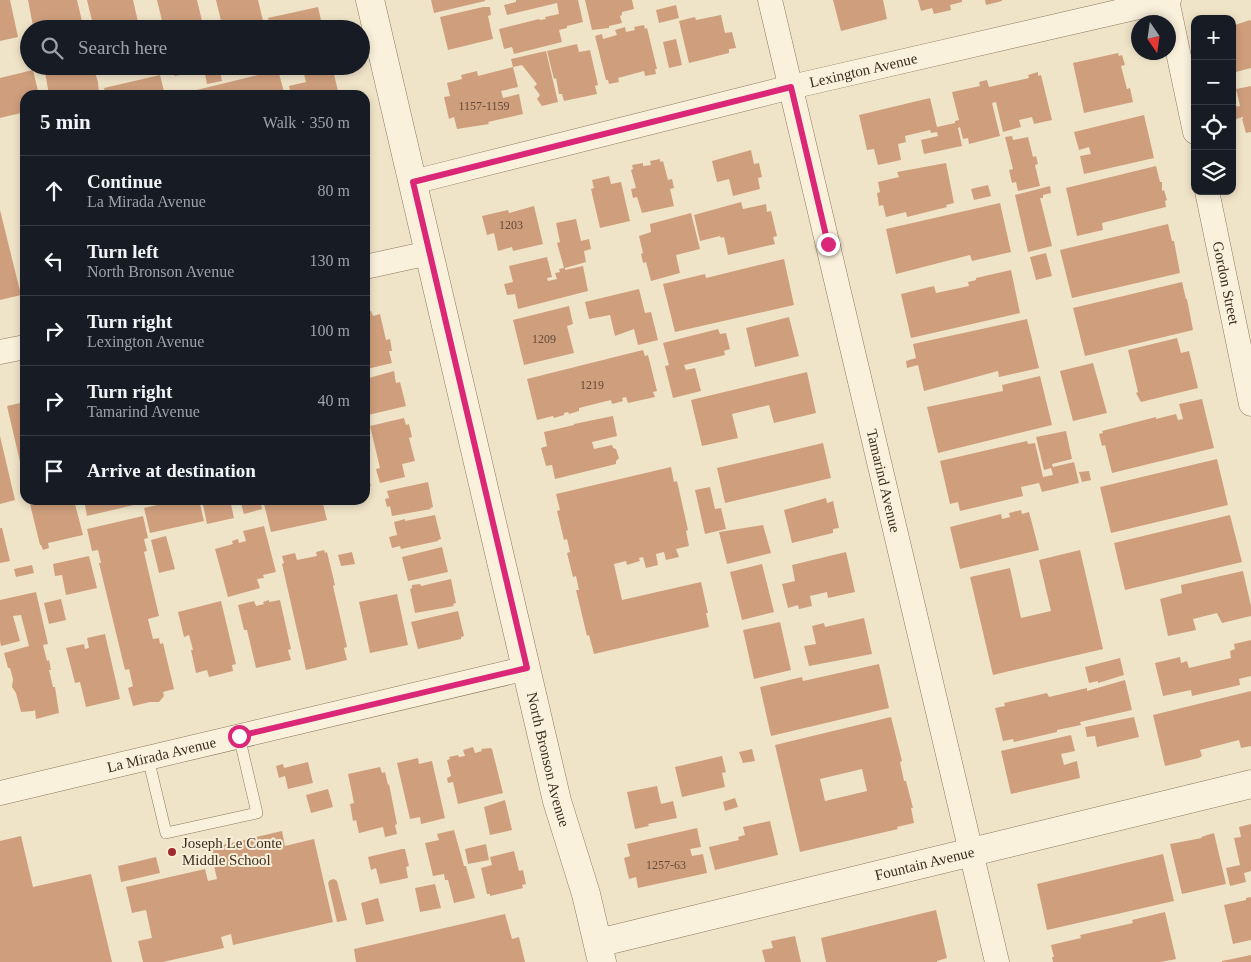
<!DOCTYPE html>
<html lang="en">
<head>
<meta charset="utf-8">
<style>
  :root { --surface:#171b24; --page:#20242c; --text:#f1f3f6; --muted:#9ea1a6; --line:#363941 }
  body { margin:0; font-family:Georgia,serif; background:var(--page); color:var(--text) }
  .controls { position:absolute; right:15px; top:15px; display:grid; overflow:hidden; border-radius:10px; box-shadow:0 2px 8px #0003 }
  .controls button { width:45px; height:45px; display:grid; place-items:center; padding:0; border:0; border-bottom:1px solid var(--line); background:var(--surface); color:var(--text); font:25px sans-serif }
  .compass { position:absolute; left:1131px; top:15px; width:45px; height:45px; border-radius:50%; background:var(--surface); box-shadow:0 2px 8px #0003; rotate:167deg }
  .stop { position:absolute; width:15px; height:15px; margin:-11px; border:4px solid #db2777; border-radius:50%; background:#fff }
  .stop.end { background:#db2777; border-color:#fff; box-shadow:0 1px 5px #0008 }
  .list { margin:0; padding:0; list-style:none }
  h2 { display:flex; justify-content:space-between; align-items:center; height:65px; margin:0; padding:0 20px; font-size:21px }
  h2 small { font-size:16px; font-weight:400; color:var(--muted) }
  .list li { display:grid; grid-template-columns:32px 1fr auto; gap:15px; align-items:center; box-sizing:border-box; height:70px; padding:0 20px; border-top:1px solid var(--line) }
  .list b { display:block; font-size:19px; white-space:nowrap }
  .list p { margin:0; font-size:16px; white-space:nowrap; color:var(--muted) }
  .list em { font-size:16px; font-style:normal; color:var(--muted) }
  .icon { flex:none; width:28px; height:28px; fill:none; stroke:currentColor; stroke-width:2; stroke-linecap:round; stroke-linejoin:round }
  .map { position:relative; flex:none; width:1251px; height:962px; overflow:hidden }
  .search { position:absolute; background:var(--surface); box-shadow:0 2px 8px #0003; left:20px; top:20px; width:350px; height:55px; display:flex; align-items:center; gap:12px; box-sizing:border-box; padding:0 18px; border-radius:28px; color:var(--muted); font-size:19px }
  .panel { position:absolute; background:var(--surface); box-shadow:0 2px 8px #0003; left:20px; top:90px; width:350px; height:415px; border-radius:15px }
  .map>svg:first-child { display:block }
  .building { fill:#cf9f7d; fill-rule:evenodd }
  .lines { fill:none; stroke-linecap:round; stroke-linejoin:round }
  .service-casing { stroke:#8d765c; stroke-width:12 }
  .minor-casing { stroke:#8d765c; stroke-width:25 }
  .tertiary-casing { stroke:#8d765c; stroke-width:29 }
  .service { stroke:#faf1dc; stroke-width:11 }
  .minor { stroke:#faf1dc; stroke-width:24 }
  .tertiary { stroke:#faf1dc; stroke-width:28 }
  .route { stroke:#db2777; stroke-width:6 }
  .poi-dot { fill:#9e2a2b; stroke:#f7eed8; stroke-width:2 }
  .labels { text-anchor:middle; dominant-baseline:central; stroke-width:4; stroke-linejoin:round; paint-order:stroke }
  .number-label { font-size:12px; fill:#624a37 }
  .street-label { font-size:15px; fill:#3d2e20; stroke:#f7eed8 }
  .poi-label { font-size:15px; fill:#3d2e20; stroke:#f7eed8; text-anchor:start }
</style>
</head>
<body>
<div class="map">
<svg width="1251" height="962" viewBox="0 0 1251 962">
  <rect width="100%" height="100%" fill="#f0e4c8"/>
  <!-- building -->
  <path class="building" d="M0,0H10L18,37L0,41Z
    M28,0H77L82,21H83L84,29H35V26H33Z
    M87,0H133L139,26H141L142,29H94Z
    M157,0H197L204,29H164Z
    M216,0H258L265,29H223Z
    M431,0H485V1L434,13Z
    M516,0H578L583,22L567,26V28L559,30L562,42L514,54L512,47L504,49L499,29L539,19L540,20L546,19L545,17L559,14L557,3L507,15L504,5L516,2Z
    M585,0H632L634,9L622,12V15L620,16L622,23L609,26V28L592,30Z
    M833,0H883L887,19L841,31Z
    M918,0H962V2L950,5L951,10L934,14L932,8L921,11Z
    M985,0H1002V1L986,5Z
    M676,5L679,18L659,23L656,10Z
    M318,7L323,29H271L268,18Z
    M483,7H490L491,15L488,16L493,39L448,50L440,17Z
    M721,15L725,33L732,32L736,48L729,49V53L689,63L679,21L695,17L696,20Z
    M1250,20L1251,21V68L1232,73V26Z
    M644,25L645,29L647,28L657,69H655L656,74L645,76L644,71L618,78L619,82L609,84L608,80H606L595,36L602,34L603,39L617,35L615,30L625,27L626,32L635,30L634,27Z
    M676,39L682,65L669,68L663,42Z
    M577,44L579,52L590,50L598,85L595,86L597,94L564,101L562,94H559L556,78L554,79L547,51Z
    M546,51L558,102L542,106L537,99L540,95L534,87L537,84L522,65L513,67L511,59Z
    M1118,53L1119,56L1122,55L1125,65L1121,66L1127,89L1130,88L1133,102L1084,113L1073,63Z
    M44,66H93L98,82L99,95H49Z
    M172,66H214V67L175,76Z
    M302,66H332L339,95H291L289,86L306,82Z
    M513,67L518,87L501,91L503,98L519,94L523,114L488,122L489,124L457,129L454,117L449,119L444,97L450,96L447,83L462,79L461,75L477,71L478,76Z
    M33,70L39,95H25V112L0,118V78Z
    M278,70L284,92L269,95H176Z
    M220,72L222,81L207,84L205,74Z
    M1038,72V76L1041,75L1052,120L1034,124L1032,117L1019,120L1021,127L1003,132L996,102L992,103L1000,136L969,144L968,138L963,139L960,127L958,128L962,146L924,154L921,140L938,136L937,132L931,133L930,130L905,136L906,142L898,144L901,160L878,165L874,149L867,150L859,115L930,98L937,127L955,123V121L959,120L952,92L980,86L979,82L987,80L989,87L1029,78L1028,75Z
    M160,75L165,95H106L104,88Z
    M1251,86V132L1246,133L1242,119H1243V117L1236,119L1234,107L1240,106L1236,89Z
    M1144,115L1154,158L1084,174L1080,156L1091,154L1089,147L1079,150L1074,132Z
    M1012,136L1013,140L1028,137L1033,157L1036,156L1038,164L1035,165L1040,186L1018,191L1016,182L1012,183L1009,170L1013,169L1005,137Z
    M25,141V177H24L20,157L24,156L21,142Z
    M751,150L754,164L759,163L762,177L758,178L760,189L733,196L729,179L717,182L712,161Z
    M660,159V162L663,161L668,180L672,179L674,188L670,189L674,206L642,213L637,197L633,198L631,189L636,188L631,170L633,169L632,165L643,163V166L651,165L650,161Z
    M946,163L954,203L946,205L947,207L907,217L906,212L886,217L883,205L879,206L877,193L880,192L878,182L899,177L897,172Z
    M1156,166L1160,182H1162V191L1164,190L1167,200L1165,201L1166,207L1102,223L1103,230L1077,236L1066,188Z
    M609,176L611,184L621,182L630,221L600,228L591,189L594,188L592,180Z
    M25,177V193H24L21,178Z
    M988,185L991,196L974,200L971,189Z
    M1050,186L1051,193L1043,195V198H1040L1052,246L1028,252L1015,195Z
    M741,202L743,209L766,204L767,212L771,211L777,236L773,237L775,244L728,255L724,237L721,238L720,236L700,241L694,215Z
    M1000,203L1011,252L972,261L970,255L896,274L886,229Z
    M534,206L543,244L513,251L512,247L498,251L494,233L487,235L482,216L508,210L509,213Z
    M0,210L21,295L0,300Z
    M691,213L700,249L676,255L680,273L651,281L646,262L643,263L641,254L643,253L639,236L651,232L650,224Z
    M576,219L581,241L589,239L591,249L584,251L586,262L565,268V270L583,266L588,291L518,309L515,294L507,295L504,284L513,282L509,266L547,257L552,277L547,278L548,281L557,279L555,273L560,272L559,269L564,268L557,243L560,242L556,223Z
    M1168,224L1172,241H1174L1180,273L1072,298L1060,250Z
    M1046,253L1052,276L1036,280L1030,257Z
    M784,259L794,305L675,332L663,284L705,274L706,278Z
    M1011,270L1020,313L911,338L901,294L934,286L936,293L969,286L968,282L976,280V278Z
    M1182,282L1186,299H1187L1193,330L1085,356L1073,308Z
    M639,289L645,313L651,312L658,340L638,345L634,329L615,336L610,315L589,319L585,302Z
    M569,306L573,324L567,326L574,353L524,365L513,320Z
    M371,311L373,316L380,314L386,340L390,339L392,351H389L392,363L367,369V370L365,371V313Z
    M789,317L799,356L755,367L746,328Z
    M1027,319L1039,368L999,377L998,371L924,391L918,365L907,368L906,361L916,358L913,344Z
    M718,329L720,334L726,333L730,349L724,351L725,355L684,365L686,370L695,368L701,391L673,398L665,366L669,365L663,343Z
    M1177,338L1181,353L1189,351L1198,388L1141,402L1136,393L1138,392L1128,350Z
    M643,350L645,356L648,355L657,391L653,392L655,397L628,403L626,397L622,398L623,401L612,404L611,400L579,408V411L569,414L568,412L564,413V415L554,418L553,416L537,420L527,379Z
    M1093,363L1107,413L1073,421L1060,371Z
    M394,371L396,383L400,382L406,406L368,415L365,405V379Z
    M807,372L816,413L774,423L769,405L732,414L738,438L702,446L691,400Z
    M1040,376L1052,425L938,453L927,407L1003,391L1002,385Z
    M1202,399L1214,448L1112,473L1105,445L1102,446L1099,434L1103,433L1102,431L1156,417V419L1176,414L1178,420L1183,419L1179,404Z
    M25,402V479H24L7,406Z
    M613,416L617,436L592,442L594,449L612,445L613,448L616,449L619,458L616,461V464L555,479L552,465L546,466L541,448L547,446L544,432L574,425V424Z
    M404,418L406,425L409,424L412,437L409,438L415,461L402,464L405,477L380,483L376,469L380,468L370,426Z
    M1066,431L1072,459L1052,464L1053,467L1074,462L1079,483L1042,492L1039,483L1021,487L1023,496L960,511L958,502L950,504L940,461L1027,441L1028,444L1035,443L1043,477L1053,475L1051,468L1044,470L1036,437Z
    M0,436L15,500L0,504Z
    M823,443L831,478L725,503L717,468Z
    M1217,459L1228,505L1111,533L1100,487Z
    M365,465L371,486L365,487Z
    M671,467L674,482L677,481L688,530L686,531L689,546L676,549L679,557L666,560L664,552L656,554L658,565L646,568L643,557L639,558L640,561L627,565L626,561L614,564L622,600L701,582L708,613H706L709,627L594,654L589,635L587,636L576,590H579L576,576L573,577L567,553L570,552L567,539L564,540L557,511L560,510L556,494Z
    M1089,471L1091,480L1082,482L1079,472Z
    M428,482L433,507L430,508L431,509L392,516L390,506L387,507L385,499L389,498L387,491Z
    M710,487L715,509L721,508L726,529L705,534L695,490Z
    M826,498L827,503L833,501L839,528L833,529V533L792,543L784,510Z
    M29,500H74L83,535L48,543L49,548L43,550L41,545H40Z
    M84,500H137L138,504L87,516Z
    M179,500H199L204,521L150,533L144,508Z
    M202,500H230L234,518L207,524Z
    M240,500H260L262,509L244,514Z
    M263,500H305V502L322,500L327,520L271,532Z
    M1021,510L1022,514L1029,512L1039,550L960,569L950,527L1001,514L1002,519L1010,517L1009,513Z
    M435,515L441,539L438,540V541L401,549L400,546L392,548L389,537L397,535L394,522L405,519V521Z
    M1230,515L1242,562L1125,590L1114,543Z
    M143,516L148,538L144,539L147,551L144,552L159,616L148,619L153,639L159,638L160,644L163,643L174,689L163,692L164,696L159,702H150L133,706L128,688L133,686L129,669L125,670L99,563H101L98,550L92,551L87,529Z
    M763,525L771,553L727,564L719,532Z
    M264,526L276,572L263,575L264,578L257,579L260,588L228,597L215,549L233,544L232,541L238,539L239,543L246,541L243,531Z
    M0,528H2L10,561L0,563Z
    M166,536L175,569L159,573L151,540Z
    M442,547L448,572L408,581L402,557Z
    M324,550L325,553L327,552L335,585L333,586L347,647L344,648L347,660L306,670L282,564L284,563L282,556L295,553L297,560L317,556L316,552Z
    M1080,550L1103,649L993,675L970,577L1010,568L1021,618L1051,611L1039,560Z
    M352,552L355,564L341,566L338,555Z
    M846,552L855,592L828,598L827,592L810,596L812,606L799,609L798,605L788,608L782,584L795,581L792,565Z
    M89,556L97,588L66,595L62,575L55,576L53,564Z
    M762,564L774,612L742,620L730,572Z
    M32,565L34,573L16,577L14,569Z
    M1243,571L1251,606V616L1222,623L1217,613L1193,619L1196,630L1168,636L1160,599L1182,593L1181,585Z
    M451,579L456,603L453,604L454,606L415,613L410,589L412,588V585L420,584L421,586Z
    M36,592L48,644L43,645L47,661L49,660L51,670H49L53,687H55L59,713L36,719L35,710L33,711L21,712L16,693L12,687L13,679L10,668H8L4,653L29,646L21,615L13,616L20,641L1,646L0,641V600Z
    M397,594L408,645L370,653L359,602Z
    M61,599L66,620L49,624L44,603Z
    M269,600V602L280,600L291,649L288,650L291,660L256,668L247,630H244L238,605L254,601L256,606L264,604L263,602Z
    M221,601L236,664L232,665L233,671L209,677L207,670L196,673L191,650H193L189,635L184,637L178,612Z
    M458,611L464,636L461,637V639L418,649L411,622Z
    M864,618L872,654L809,666L804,646L816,644L812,626L824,623L825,627Z
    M780,622L791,670L754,679L743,630Z
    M105,634L120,699L86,707L80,682L75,683L66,648L84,644L85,649L89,648L87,638Z
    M1251,640V676L1239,679L1240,685L1192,696L1191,690L1163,696L1155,663L1180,657L1181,663L1187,661L1189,668L1231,658L1230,651L1235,649L1234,644Z
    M1120,658L1124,675L1098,683V681L1089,683L1085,667Z
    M879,664L889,708L771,736L760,687L802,677L803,681Z
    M1125,680L1132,710L1080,722L1081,725L1057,730V732L1014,742L1013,739L1003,741L995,708L1005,706L1004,703L1047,693L1049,697L1087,688V691Z
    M1251,691V746L1241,748L1239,740L1200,750L1202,756L1199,758L1165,766L1153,715Z
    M891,717L902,761L900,762L904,781H906L913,808H911L914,823L897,827L898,829L800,852L775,745ZM862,769L867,791L825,801L820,779Z
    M1134,717L1139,737L1097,747L1095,736L1087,737L1085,727Z
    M1071,735L1075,751L1061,754L1064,765L1077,761L1080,778L1011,794L1001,751Z
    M473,747L475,753L482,751L481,749L490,748L492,749L503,793L458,804L453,782L448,783L447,778L451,776L447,760L450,759L449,757L458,755L459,757L465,756L463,750Z
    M752,749L755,761L743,763L739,752Z
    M722,756L726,772L722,773L725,787L682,797L675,767Z
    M418,758L419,764L432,761L445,818L421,824L420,817L410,819L397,763Z
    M308,762L313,783L288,789L285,776L279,778L276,766L283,764L284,768Z
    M380,767L382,773L385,772L388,785L389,784L397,824L395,825L397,834L385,837L383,827L359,833L356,820L353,821L350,804L354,803L348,774Z
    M657,786L661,804L673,801L677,818L648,824L649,826L635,829L627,792Z
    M328,789L333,807L311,813L306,795Z
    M735,798L738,807L725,811L723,802Z
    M505,800L512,830L490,835L484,807Z
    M770,821L778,855L715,870L709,847L739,840L738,837L745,835L743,827Z
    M1251,824V871L1244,873L1246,882L1230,886L1226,868L1240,865L1234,838L1241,837L1239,827Z
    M697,828L701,847L690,849L692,856L703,854L707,873L638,888L636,877L629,879L624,858L630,856L627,844Z
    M454,830L464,866H466L475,898L454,903L448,880H445L444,874L433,876L425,843L439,840L437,834Z
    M282,831L285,846L314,839L333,922L233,945L231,934L221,937L224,948L163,962H143L138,941L152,938L146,910L132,913L126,887L205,869L208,881L217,879L210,848Z
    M1214,833L1226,884L1182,894L1170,844L1202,838L1201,837Z
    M21,836L33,887L91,874L112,962H0V841Z
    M486,844L489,860L468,864L465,849Z
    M402,849H405L409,866L406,867L408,878L380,884L376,868L371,870L368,857Z
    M514,851L519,871L523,870L526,884L522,885L523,888L490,896V894H487L481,868L492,865L490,857Z
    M1163,854L1174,901L1047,930L1037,884Z
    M156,857L160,873L121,882L118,866Z
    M334,879L337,881L347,920L337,922L328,883L330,880Z
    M435,884L441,908L420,912L415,888Z
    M1251,897V940L1233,944L1224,905L1246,900V898Z
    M378,898L384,921L366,925L361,903Z
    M936,910L947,958L937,961V962H826L821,938Z
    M1165,912L1176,959L1161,962H1053L1052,957H1054L1051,945L1081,938L1080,935L1133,923L1132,920Z
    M505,914L512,939L519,937L525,962H356L354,949Z
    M795,936L801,962H765L762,950L773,948L771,941Z
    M1251,955V962H1222V961Z"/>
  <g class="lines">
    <!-- service casing -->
    <g class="service-casing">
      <path id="service" d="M148,758L166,833L257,813L239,736"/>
    </g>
    <!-- minor casing -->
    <g class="minor-casing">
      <g id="minor">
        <path id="s1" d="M770,0L997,962"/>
        <path d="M1167,0L1195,132"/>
        <path id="s2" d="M413,182L791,87L1169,0"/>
        <path id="s3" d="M1207,191L1251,404"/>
        <path d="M365,267L429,253"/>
        <path d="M0,352L25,347"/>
        <path id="s4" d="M0,793L527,668"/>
      </g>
    </g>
    <!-- tertiary casing -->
    <g class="tertiary-casing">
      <g id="tertiary">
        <path id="s5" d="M370,0L557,801L586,894L602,962"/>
        <path id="s6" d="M598,943L1251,784"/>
      </g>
    </g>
    <!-- service -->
    <use href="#service" class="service"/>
    <!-- minor -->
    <use href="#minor" class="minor"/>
    <!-- tertiary -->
    <use href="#tertiary" class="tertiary"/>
  </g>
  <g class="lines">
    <!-- route -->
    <path class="route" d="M239,736L527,668L413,182L791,87L828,244"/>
  </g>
  <!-- markers -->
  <circle class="poi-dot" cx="172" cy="852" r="5"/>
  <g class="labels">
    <!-- number labels -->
    <g class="number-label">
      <text x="484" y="106">1157-1159</text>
      <text x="511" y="225">1203</text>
      <text x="544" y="339">1209</text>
      <text x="592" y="385">1219</text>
      <text x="666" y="865">1257-63</text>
    </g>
    <!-- street labels -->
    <g class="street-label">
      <text stroke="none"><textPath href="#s2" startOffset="464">Lexington Avenue</textPath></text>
      <text stroke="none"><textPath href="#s3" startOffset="94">Gordon Street</textPath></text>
      <text stroke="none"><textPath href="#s1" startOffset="494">Tamarind Avenue</textPath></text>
      <text stroke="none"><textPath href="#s4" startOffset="166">La Mirada Avenue</textPath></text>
      <text stroke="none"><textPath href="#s5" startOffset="780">North Bronson Avenue</textPath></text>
      <text stroke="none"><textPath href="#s6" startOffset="336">Fountain Avenue</textPath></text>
    </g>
    <!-- poi labels -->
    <g class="poi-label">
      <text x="182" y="843">Joseph Le Conte<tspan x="182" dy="17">Middle School</tspan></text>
    </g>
  </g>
</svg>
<div class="controls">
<button>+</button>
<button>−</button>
<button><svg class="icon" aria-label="locate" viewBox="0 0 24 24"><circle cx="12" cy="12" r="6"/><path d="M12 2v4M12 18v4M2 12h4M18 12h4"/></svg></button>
<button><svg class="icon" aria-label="layers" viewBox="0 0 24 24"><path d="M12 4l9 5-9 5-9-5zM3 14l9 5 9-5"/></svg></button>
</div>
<svg class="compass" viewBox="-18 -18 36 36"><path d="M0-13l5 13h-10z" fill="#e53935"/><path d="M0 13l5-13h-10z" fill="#9ea1a6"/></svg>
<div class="stop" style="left:239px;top:736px"></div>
<div class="stop end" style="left:828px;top:244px"></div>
<div class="search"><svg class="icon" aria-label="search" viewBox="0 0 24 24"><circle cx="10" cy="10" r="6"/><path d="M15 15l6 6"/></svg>Search here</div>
<section class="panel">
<h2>5 min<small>Walk · 350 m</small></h2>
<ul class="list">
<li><svg class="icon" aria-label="ahead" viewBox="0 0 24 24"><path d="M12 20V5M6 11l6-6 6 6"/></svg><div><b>Continue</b><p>La Mirada Avenue</p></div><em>80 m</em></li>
<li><svg class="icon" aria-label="left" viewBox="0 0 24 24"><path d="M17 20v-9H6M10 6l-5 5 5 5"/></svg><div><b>Turn left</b><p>North Bronson Avenue</p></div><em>130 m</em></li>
<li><svg class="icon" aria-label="right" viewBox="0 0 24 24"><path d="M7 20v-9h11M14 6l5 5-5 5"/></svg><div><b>Turn right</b><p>Lexington Avenue</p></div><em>100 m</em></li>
<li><svg class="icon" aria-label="right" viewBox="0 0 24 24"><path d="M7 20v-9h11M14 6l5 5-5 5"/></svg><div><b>Turn right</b><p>Tamarind Avenue</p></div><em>40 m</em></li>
<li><svg class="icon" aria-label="arrive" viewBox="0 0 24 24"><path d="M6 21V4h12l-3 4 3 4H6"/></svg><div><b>Arrive at destination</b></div></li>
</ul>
</section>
</div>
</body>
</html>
